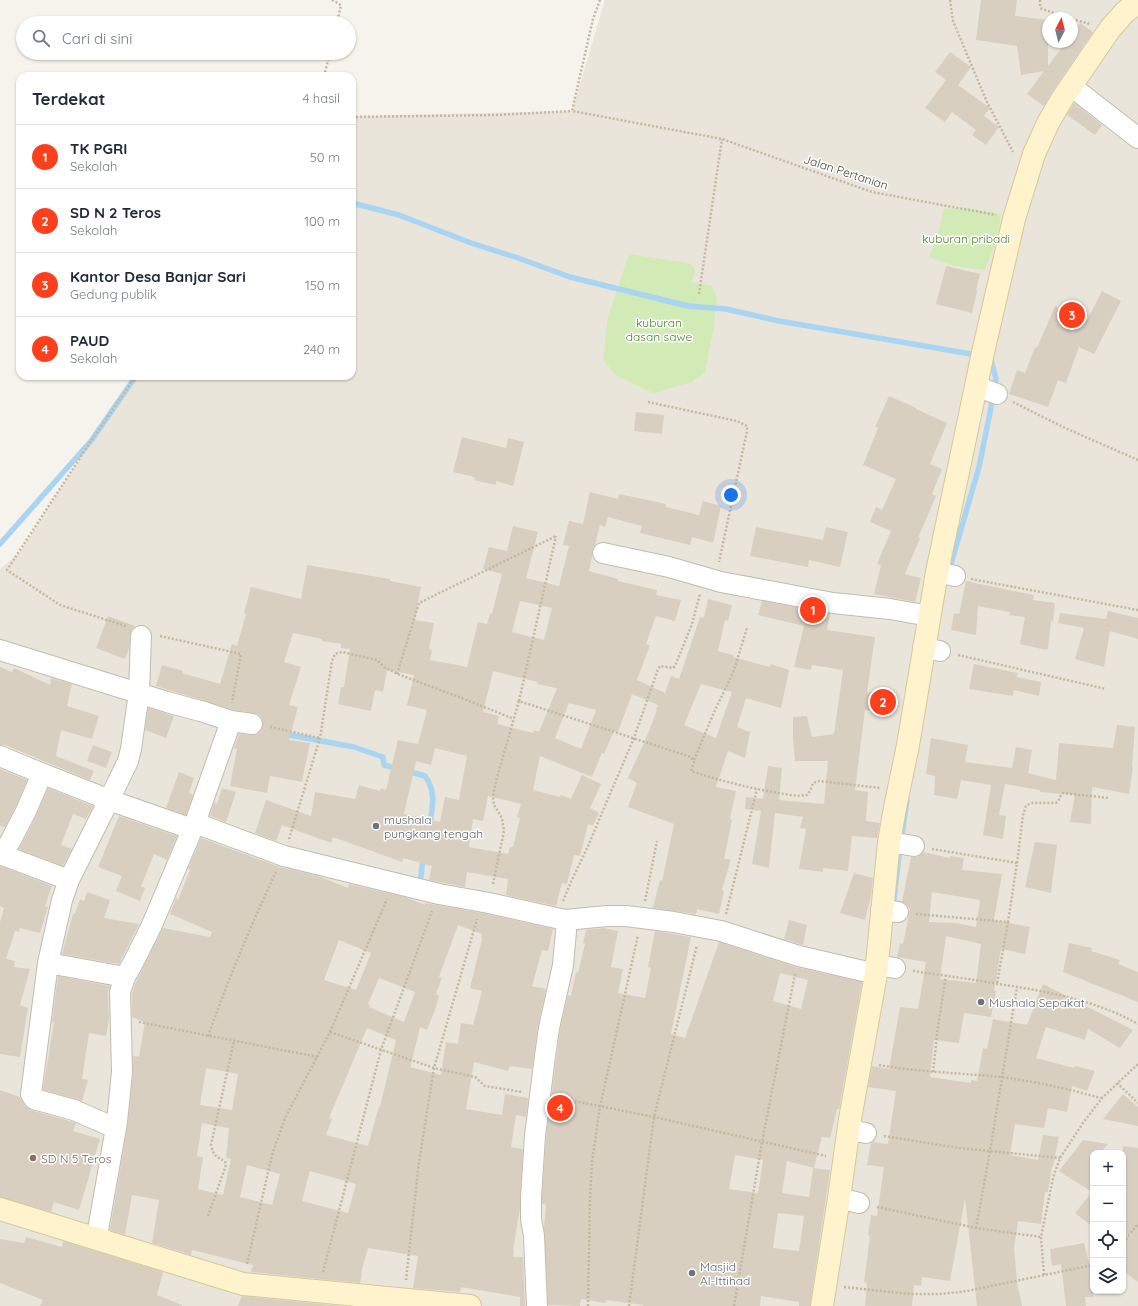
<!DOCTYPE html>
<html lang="id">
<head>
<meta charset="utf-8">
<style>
  :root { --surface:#fff; --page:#f6f6f7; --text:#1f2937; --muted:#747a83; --line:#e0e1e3; --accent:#fc3f1d }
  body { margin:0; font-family:Quicksand,sans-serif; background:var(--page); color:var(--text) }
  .controls { position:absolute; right:12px; bottom:12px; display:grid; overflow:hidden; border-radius:8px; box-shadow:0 1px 3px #0004 }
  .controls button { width:36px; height:36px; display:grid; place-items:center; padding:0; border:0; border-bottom:1px solid var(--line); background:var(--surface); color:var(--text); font:20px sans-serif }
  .compass { position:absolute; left:1042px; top:12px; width:36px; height:36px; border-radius:50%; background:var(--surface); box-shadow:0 1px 3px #0004; rotate:7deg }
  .you { position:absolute; left:731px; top:495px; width:14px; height:14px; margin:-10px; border:3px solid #fff; border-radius:50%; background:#1a73e8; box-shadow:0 0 0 6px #1a73e833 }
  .badge { display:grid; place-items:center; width:26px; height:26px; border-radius:50%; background:var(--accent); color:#fff; font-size:13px; font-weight:700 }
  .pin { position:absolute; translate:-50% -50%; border:2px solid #fff; box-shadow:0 1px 4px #0006 }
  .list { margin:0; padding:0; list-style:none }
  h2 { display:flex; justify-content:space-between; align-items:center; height:52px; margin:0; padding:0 16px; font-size:17px }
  h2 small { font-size:13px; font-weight:400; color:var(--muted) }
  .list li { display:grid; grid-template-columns:26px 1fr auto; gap:12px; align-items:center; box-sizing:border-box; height:64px; padding:0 16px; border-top:1px solid var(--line) }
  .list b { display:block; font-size:15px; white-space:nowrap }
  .list p { margin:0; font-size:13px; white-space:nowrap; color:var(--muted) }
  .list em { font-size:13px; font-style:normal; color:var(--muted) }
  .icon { flex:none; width:22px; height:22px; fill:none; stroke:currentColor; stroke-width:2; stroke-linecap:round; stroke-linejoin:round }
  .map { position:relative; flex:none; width:1138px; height:1306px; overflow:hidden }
  .search { position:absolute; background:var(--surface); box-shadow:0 1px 3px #0004; left:16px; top:16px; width:340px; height:44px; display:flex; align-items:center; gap:10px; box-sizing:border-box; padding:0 14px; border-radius:22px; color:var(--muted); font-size:15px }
  .panel { position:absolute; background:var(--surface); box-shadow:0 1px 3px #0004; left:16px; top:72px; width:340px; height:308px; border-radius:12px }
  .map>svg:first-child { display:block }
  .residential { fill:#eae5da; fill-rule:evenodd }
  .green { fill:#d2eab5 }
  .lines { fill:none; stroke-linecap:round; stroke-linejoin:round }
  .stream { stroke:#a9d4f2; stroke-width:5.5 }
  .building { fill:#d8cfc1; fill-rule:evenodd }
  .street-casing { stroke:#c2bbae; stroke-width:22 }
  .secondary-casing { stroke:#d6c79b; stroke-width:24 }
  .path { stroke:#c4b79f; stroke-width:2.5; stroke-dasharray:2 2; stroke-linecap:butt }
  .street { stroke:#fff; stroke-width:20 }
  .secondary { stroke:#fff3cd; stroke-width:22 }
  .worship-dot { fill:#6b7280; stroke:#fff; stroke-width:1.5 }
  .education-dot { fill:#8d6e63; stroke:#fff; stroke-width:1.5 }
  .labels { text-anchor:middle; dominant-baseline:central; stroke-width:3; stroke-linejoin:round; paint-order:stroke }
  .street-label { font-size:12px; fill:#4b4439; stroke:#fff }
  .park-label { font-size:12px; fill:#4a7f2a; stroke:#fff }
  .worship-label { font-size:12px; fill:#5b616d; stroke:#fff; text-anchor:start }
  .education-label { font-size:12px; fill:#785e54; stroke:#fff; text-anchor:start }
</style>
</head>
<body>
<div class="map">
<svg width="1138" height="1306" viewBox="0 0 1138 1306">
  <rect width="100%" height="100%" fill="#f6f3ec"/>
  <!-- residential -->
  <path class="residential" d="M605,0H1138V1306H0V569L20,552L91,441L136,376H352V116L572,111ZM1048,18H1072V42H1048ZM1093,1153H1123V1291H1093Z"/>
  <!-- green -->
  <path class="green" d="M969,208L1001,214L997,238L985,270L955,266L929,257L938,234L944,209Z
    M629,254L688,263L695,268L692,283L711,285L717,298L713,331L705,372L692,382L653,393L615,375L603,359L608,317Z"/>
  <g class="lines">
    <!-- stream -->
    <path class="stream" d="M352,203L399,215L471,243L518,258L570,277L688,306L726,309L779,321L977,355
      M0,544L91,441L136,376
      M949,571L979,467L990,413L996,379L990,356
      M284,734L354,747L383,757L384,765L399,769
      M407,771L425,776C437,793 432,806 430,826
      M420,885L423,856
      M893,908L899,856L907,800"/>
  </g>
  <!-- building -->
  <path class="building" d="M981,0H1017L1015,16L1048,20V66L1066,42H1072V34L1080,23L1093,32L1052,92L1044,106L1027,94L1044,71L1021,75L1017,46L976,40Z
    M950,52L971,67L958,85L990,108L984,116L999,127L986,145L972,135L976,130L952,112L945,122L925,108L946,80L935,72Z
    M1074,103L1102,125L1095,135L1067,115Z
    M946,266L980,274L976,290L977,291L972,313L936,304Z
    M1102,291L1121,301L1094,354L1079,347L1066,383L1058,380L1048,407L1009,394L1017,370L1025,373L1035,347L1037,348L1055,306L1087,320Z
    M889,396L916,408V409L947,423L930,464L942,469L932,494L936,496L918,538H920L905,574L921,578L915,602L874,594L881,565L877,564L891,531L870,522L876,507L882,510L896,479L863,465L878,428L875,427Z
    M636,412L664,415L662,434L634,431Z
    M462,437L506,448L508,438L524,442L513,486L496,481V485L474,480L475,477L453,472Z
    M590,492L618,499L619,494L666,504V507L699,515L703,501L721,506L713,543L692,537L690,545L640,533L642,526L608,517L605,527L600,525L595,545L592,550V557L589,571L618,579V581L657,590L656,595L681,600L675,621L656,616L646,644L650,645L637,680L665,693L671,676L679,679L700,617L704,618L708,599L732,605L728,621L725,620L718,651L733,655V657L770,667L771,664L789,670L781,708L746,698L737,727L750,732L745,758L728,751L716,787L736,791L730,819L732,820L724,859H731L722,890L724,891L719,914L697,909L696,914L653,908L660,880L662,881L674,824L628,807L637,783L628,778L647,736L657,710L656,709L658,705L632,694L618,732L614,731L604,754L602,753L592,777L540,756L533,790L560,797L561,795L571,799L582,775L601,784L590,808L599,813L593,826L588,824L580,856L574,855L567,884L562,883L556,906L506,895L508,879L467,872L465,887L429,880L432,866L403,858L402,862L333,837L331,843L282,825L276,841L255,833L266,800L311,816L315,792L355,799L359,785L380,791L381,788L386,790L398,740L418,744L427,710L407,705L414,675L387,670L383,692L375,690L371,711L338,704L341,687H344L350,649L341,648V644L322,641V639L293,633L284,662L301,667L289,705L298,707L289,740L310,743L302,782L270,776L267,793L230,786L237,749L234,748L239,734L251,735L257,734L261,731L263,725L262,719L259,715L254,713L234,710L156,686L162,665L183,671L182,673L220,684L232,644L237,646L246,614L244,613L251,587L301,599L307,565L390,579V581L421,587L415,620L434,623L429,649L432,650L430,660L467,667L478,622L487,624L490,614H492L502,574L483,569L489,547L507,551L513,526L538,532L526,578L559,586L569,546L563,545L569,521L583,524ZM520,601L552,608L544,640L512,632ZM493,671L538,682L537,684L557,688L539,732L534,730L533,733L497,724L499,716L483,712ZM701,684L732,692L716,738L684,725ZM569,703L596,710L581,749L555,738ZM435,748L467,756L459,800L445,797L440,822L404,814L416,761L431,765ZM488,796L521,804L517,817L520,818L513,847H510L508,854L469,847L473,819L483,821Z
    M756,527L823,540L826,527L848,532L840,567L809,560L808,567L750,556Z
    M966,581L1013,591L1034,595L1033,600L1055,603L1053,622L1051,621L1048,649H1046V650L1020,644L1025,617L1009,615L1010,612L978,606L976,635L951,630L954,613L959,614Z
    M762,601L830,614L827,630L875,637L867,692L874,693L872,711L865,710L855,790L868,792L866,821L880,823L877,838L852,836L848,871L823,868V872L799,869L806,829L800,828L803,817L775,813L769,868L752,864L761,811L745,809L746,797L763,799L768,766L782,768L779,800L824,804L828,761H795L793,739V717L807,716L812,737L834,734L843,670L812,665L811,670L794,667L804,626L758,615Z
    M1108,611L1138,618V639L1110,631L1104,667L1075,659L1084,628L1058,623L1060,613L1106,619Z
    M108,616L135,626L131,630L130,636L129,648L125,659L96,648Z
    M974,664L1018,673L1017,677L1041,682L1039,696L1014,690L1013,696L969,689Z
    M0,667L12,672L14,668L50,685L51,678L72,684L67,706L99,716L92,739L61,730L56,756L94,771L90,780L5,745H0Z
    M148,708L174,716L166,738L145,730Z
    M1117,725L1135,727L1132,767H1133L1129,794L1092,787L1091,824L1070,822L1075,795L1040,792V790L1005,784L999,815L1006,816L1003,839L983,835L991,785L961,780L957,799L934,795L935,776L926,774L931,738L968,745L965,762L1012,768L1016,747L1032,750L1028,773L1056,780L1059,743L1113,748Z
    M93,745L112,752L106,768L87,761Z
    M0,769L27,780L16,806L5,827L0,826Z
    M179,772L194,778L189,793L193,795L186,815L166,808Z
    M48,788L93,806L86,819L73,814L61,845L72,849L63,866L19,849L36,816Z
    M222,788L236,792L226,822L210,816L214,803L217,804Z
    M119,816L177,836L167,860L154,854L141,886L145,888L140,901L116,891L122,876L98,867Z
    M201,838L280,867L318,876L348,888L349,884L405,897L425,905V903L487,914L553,929L548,951L542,950L532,986L546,989L538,1026L532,1069L510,1066L508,1071L474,1062L466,1109L502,1115L505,1094L528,1098L526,1117L516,1115L511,1147L523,1149L520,1208L513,1250H514L513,1257H523L525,1306H520V1297L461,1287L460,1292L413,1288L418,1256L368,1248L361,1273L362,1274L360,1283L251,1272L253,1265L192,1250L191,1255L152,1243L159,1200L132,1195L125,1235L110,1230L128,1123L133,1073V1056L139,1057L145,1022L132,1017V994L136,982L163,928L210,937L212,932L170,914L176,898L178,900L190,870L188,869ZM458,925L482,934L481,938L482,939L470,988L482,991L473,1025L461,1023L458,1044L446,1042L441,1075L410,1067L411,1065L420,1027L427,1030L435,1010L439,996L436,994L442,978L439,977ZM339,940L371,953L356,990L324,980ZM379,978L415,992L404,1022L369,1007L370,1005L368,1004ZM367,1028L396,1040L380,1107L379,1106L368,1146L326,1135L332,1119L329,1118ZM206,1068L238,1074L232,1110L200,1105ZM202,1123L229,1128L226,1158L231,1159L223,1195L198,1189L203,1157L197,1156ZM247,1165L280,1174L272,1205L240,1197ZM310,1171L356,1184L348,1213L302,1201Z
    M1035,842L1057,845L1051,893L1025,887Z
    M923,852L950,858V856L964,858L962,870L1002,874L994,920L1030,927L1025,954L1001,949L994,991H996L991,1017L964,1013L959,1043L934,1040L930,1077L971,1083V1080L977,1081L983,1048L987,1049L993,1019L1027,1025L1043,984L1133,1030L1120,1048L1088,1029L1085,1040L1046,1027L1036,1058L1074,1068L1075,1066L1095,1071L1087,1091L1072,1086L1067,1112L1048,1108L1044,1128L1015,1124L1010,1155L1038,1160L1043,1135L1059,1137L1053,1167L1052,1166L1048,1192H1045L1041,1224L1018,1221L1014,1249L1018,1291H1019L1022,1306H977L965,1199L950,1281L922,1277L921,1286L914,1285L912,1306H865L867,1283L864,1282L870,1236L868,1235L871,1215L877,1216L884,1167L867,1165L871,1143L873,1142L888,1144L896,1091L868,1087L872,1066L889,1069L900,1007L918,1009L926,962L897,957L900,943L903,944L910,909L905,903L902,902L911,857H918ZM932,892L980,900L976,927L956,923L929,922ZM946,936L981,944L976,983L940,979Z
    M0,866L52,886L45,906L48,907L40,933L20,928L19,932L15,931L6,959L15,961L14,967L30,969L20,1005L28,1008L20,1057L0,1054V922L4,908L0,906Z
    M854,873L873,878L871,895L865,920L840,913Z
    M87,892L110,900L104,918L139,924L119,964L62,954L73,914H75L80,899L84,901Z
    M789,920L807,925L803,945L784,939Z
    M604,928L618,931L611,967L623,969L618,993L645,998L651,968L648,967L655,931L691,937L671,1034L685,1038L719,942L796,967L862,982L839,1109H837L830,1138L822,1137L814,1168L787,1161L782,1193L809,1197L813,1168L830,1170L810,1306H799V1302L761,1296L760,1306H643V1305L606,1300L605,1303L581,1299L580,1306L548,1305L544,1228L546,1204H542V1197L546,1139L560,1030L568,995L571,996L576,972L578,973L585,944L583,943L586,930ZM780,973L808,980L801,1009L773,1001ZM735,1155L763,1160L758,1193L729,1189ZM778,1213L804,1216L799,1251L773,1248Z
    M1069,943L1092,948L1091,951L1120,960L1118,964L1138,972V1002L1063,972Z
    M58,976L110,986L108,992L109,1019L106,1036L89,1033L82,1079L88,1080L82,1101L43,1090L53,1028L54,1022H52Z
    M0,1090L20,1097L24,1105L31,1110L76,1123L73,1131L100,1139L79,1210L54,1202L51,1212L0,1197Z
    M1123,1094L1138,1107V1126L1103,1119Z
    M1083,1140L1108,1144L1100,1153H1093V1227L1075,1213L1092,1192L1059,1171Z
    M1123,1146L1138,1148V1282L1123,1271V1237L1134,1235L1123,1234Z
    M26,1237L62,1247L63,1241L163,1272L157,1295L182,1305V1306H40L43,1300L0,1283V1239L24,1243Z
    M1084,1243L1091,1270H1093V1297H1085L1086,1306H1066L1061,1264L1052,1266L1050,1249Z
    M242,1296L340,1306H238Z"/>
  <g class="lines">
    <!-- street casing -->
    <g class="street-casing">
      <path id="street" d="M1071,86L1138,138
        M976,386L997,394
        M603,553L669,567L721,582L833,603L890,609L929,616
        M937,572L955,576
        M923,648L940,651
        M0,650L167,702L204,712L231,721L252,724
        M0,756C36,772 73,785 109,800L128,761L131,749L139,693L141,636
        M195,823L231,721
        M889,842L914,846
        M0,854L69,880
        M3,855L26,811L42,774
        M881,910L898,912
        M48,963L125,977
        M877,965L895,968
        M106,1124L74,1110L34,1099L31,1094L48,963L62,900L69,880L109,800L192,829
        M849,1130L866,1133
        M839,1198L859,1203
        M98,1230L117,1122L122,1072L120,992L125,977L133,963L151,927L195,823L284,856L439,894L489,903L565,920L607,916H626L674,922L721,931L799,956L876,974
        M537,1306L534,1236L531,1219V1197L535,1136L545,1056L549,1028L563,965L567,920"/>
    </g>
    <!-- secondary casing -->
    <g class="secondary-casing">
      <path id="secondary" d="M0,1209L243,1284L470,1306
        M822,1306L839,1198L850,1119L876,974L889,842L895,808L908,745L937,572L984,348L1014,219L1034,154L1048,123L1062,99L1110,29L1125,12L1138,2"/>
    </g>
    <!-- path -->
    <path class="path" d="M332,0L341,5L337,23
      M600,0L593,19L572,111L722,139L872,192L996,215
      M950,0L953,21L987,102L1013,152
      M1040,0V7L1042,9L1070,18
      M1072,19L1090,24
      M324,76L330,53
      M352,117L495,115L572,111
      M699,294L722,139
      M648,402L737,421L747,426V431L719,562
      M1013,402L1065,428L1138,460
      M971,579L1138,610
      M126,626L60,605L7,570L91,441L136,376
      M160,636L241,654L232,703
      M958,655L1106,689
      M397,674L419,603L556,536
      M519,701L556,536
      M270,727L320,738
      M694,760L715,710L733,673L747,628
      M289,839L320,738L332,661L335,654L342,652L377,660L384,667L400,675L459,697L514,719
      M932,849L1017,863L1008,922
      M1017,863L1023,815L1026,806L1031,803H1055C1060,802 1059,796 1063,793L1109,798
      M493,884L504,831L502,818L494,805L493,797L496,781L519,701L691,757L694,762L691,771C718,780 745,787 773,792C784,794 797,797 807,795L810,791L813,783L819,781L880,788
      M563,901L570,884L589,844L607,801L634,738L658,669L660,666L673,668L675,666L692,624L700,594
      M645,901L657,841
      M726,914L757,789
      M916,914L1008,922L997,983
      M913,971C941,975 970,979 998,984C1046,991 1095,1000 1138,1024
      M139,1022L318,1057
      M330,1032L434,1068L475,1077L485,1086L522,1092
      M208,1036C228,980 251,925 276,872
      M879,1065C919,1072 960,1073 1000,1077C1034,1081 1068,1089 1101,1098
      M933,1072L938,1026L946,975
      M1117,1083L1138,1103
      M559,1098L654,1117L826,1156
      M884,1136L959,1148L1060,1158
      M877,1207L976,1228L1041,1237
      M208,1216L226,1165L225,1161C216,1157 213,1155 211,1145L234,1041
      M976,1228L990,1151L1017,987
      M1123,1242L1138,1224
      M247,1264L272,1155L285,1118L330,1032L387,899
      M323,1272L381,1050L432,911
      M1044,1275L1041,1237L1053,1178L1060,1158L1083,1123L1102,1098L1138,1064
      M406,1280L419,1162L434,1068L477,919
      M844,1287L909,1294H942L967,1291L1093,1265
      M588,1306L590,1198L592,1162L600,1107L638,935
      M629,1306L654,1117L697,945
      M734,1306L762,1142L795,974"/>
    <!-- street -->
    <use href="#street" class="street"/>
    <!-- secondary -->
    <use href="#secondary" class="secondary"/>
  </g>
  <!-- markers -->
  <g class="worship-dot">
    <circle cx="376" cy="826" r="4"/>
    <circle cx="981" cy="1002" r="4"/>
    <circle cx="692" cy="1273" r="4"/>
  </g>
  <circle class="education-dot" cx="33" cy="1158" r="4"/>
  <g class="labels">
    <!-- street labels -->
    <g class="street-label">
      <text transform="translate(846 172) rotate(18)">Jalan Pertanian</text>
    </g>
    <!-- park labels -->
    <g class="park-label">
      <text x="966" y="238">kuburan pribadi</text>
      <text x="659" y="322">kuburan<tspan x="659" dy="14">dasan sawe</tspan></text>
    </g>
    <!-- worship labels -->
    <g class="worship-label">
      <text x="384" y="819">mushala<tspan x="384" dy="14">pungkang tengah</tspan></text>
      <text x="989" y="1002">Mushala Sepakat</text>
      <text x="700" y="1266">Masjid<tspan x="700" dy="14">Al-Ittihad</tspan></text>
    </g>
    <!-- education labels -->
    <g class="education-label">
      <text x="41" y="1158">SD N 5 Teros</text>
    </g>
  </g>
</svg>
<div class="controls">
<button>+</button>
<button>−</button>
<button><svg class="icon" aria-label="locate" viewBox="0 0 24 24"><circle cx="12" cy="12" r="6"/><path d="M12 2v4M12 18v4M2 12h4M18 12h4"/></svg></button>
<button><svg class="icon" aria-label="layers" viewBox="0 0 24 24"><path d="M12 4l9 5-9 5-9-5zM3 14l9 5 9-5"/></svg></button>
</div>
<svg class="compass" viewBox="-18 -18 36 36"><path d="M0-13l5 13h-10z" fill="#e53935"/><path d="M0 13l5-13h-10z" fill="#747a83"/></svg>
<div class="you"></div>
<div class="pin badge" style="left:813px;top:610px">1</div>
<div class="pin badge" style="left:883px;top:702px">2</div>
<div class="pin badge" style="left:1072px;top:315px">3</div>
<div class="pin badge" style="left:560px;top:1108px">4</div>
<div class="search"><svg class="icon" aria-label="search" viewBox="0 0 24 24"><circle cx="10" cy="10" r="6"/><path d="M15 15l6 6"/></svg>Cari di sini</div>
<section class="panel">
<h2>Terdekat<small>4 hasil</small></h2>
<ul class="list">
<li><span class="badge">1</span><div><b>TK PGRI</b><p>Sekolah</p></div><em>50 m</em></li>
<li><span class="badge">2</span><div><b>SD N 2 Teros</b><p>Sekolah</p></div><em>100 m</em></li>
<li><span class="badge">3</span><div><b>Kantor Desa Banjar Sari</b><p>Gedung publik</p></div><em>150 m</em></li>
<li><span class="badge">4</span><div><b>PAUD</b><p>Sekolah</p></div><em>240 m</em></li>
</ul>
</section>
</div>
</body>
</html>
